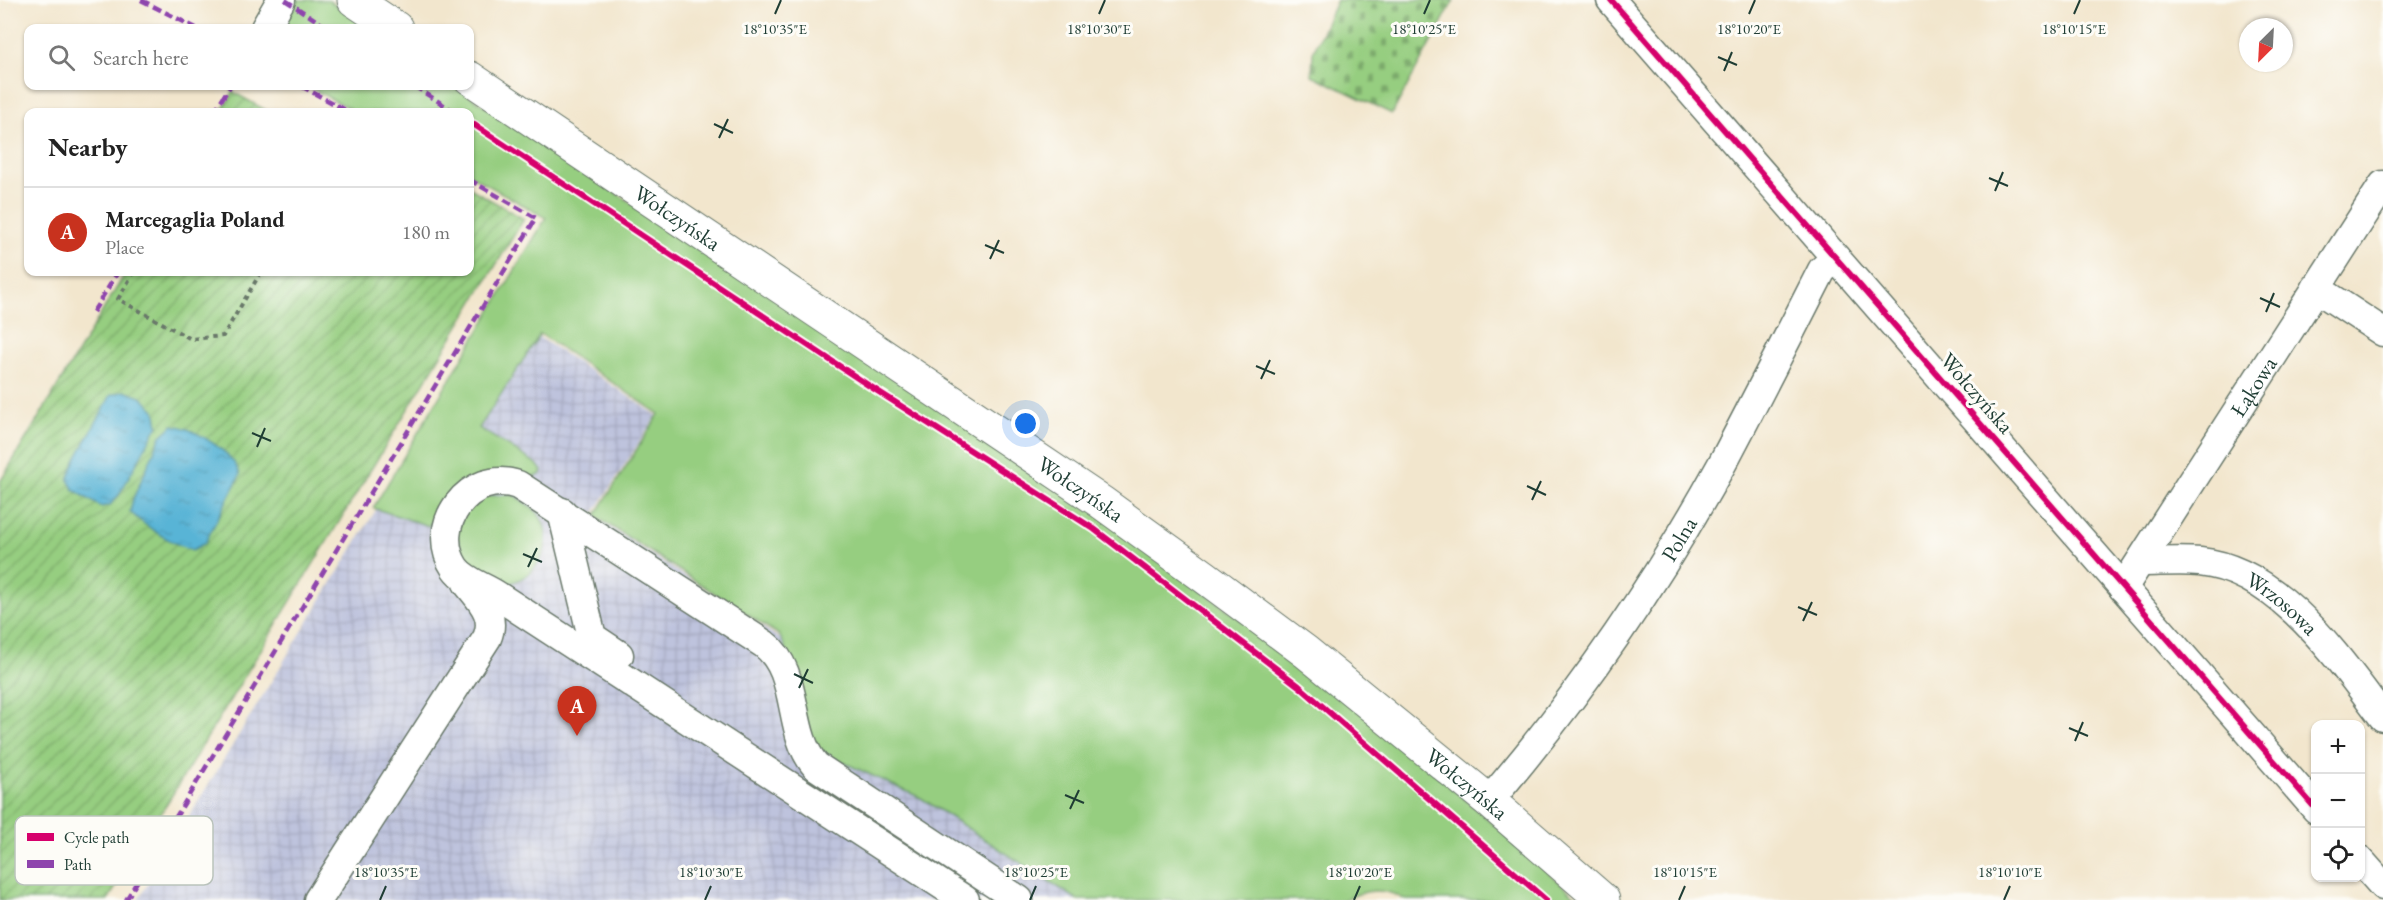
<!DOCTYPE html>
<html lang="en">
<head>
<meta charset="utf-8">
<style>
  :root { --surface:#fff; --page:#f6f6f6; --text:#222; --muted:#767676; --line:#e0e0e0; --accent:#c8321e }
  body { margin:0; font-family:"EB Garamond",serif; background:var(--page); color:var(--text) }
  .controls { position:absolute; right:18px; bottom:18px; display:grid; overflow:hidden; border-radius:12px; box-shadow:0 2px 4px #0004 }
  .controls button { width:54px; height:54px; display:grid; place-items:center; padding:0; border:0; border-bottom:2px solid var(--line); background:var(--surface); color:var(--text); font:30px sans-serif }
  .compass { position:absolute; left:2239px; top:18px; width:54px; height:54px; border-radius:50%; background:var(--surface); box-shadow:0 2px 4px #0004; rotate:204deg }
  .you { position:absolute; left:1026px; top:424px; width:21px; height:21px; margin:-15px; border:4px solid #fff; border-radius:50%; background:#1a73e8; box-shadow:0 0 0 9px #1a73e833 }
  .badge { display:grid; place-items:center; width:39px; height:39px; border-radius:50%; background:var(--accent); color:#fff; font-size:20px; font-weight:700 }
  .pin { position:absolute; translate:-50% -50px; filter:drop-shadow(0 2px 3px #0008) }
  .pin::after { content:''; position:absolute; top:32px; width:21px; height:18px; background:inherit; clip-path:polygon(0 0,100% 0,50% 100%) }
  .list { margin:0; padding:0; list-style:none }
  h2 { display:flex; justify-content:space-between; align-items:center; height:78px; margin:0; padding:0 24px; font-size:26px }
  h2 small { font-size:20px; font-weight:400; color:var(--muted) }
  .list li { display:grid; grid-template-columns:39px 1fr auto; gap:18px; align-items:center; box-sizing:border-box; height:90px; padding:0 24px; border-top:2px solid var(--line) }
  .list b { display:block; font-size:22px; white-space:nowrap }
  .list p { margin:0; font-size:20px; white-space:nowrap; color:var(--muted) }
  .list em { font-size:20px; font-style:normal; color:var(--muted) }
  .icon { flex:none; width:33px; height:33px; fill:none; stroke:currentColor; stroke-width:2; stroke-linecap:round; stroke-linejoin:round }
  .map { position:relative; flex:none; width:2383px; height:900px; overflow:hidden }
  .search { position:absolute; background:var(--surface); box-shadow:0 2px 4px #0004; left:24px; top:24px; width:450px; height:66px; display:flex; align-items:center; gap:15px; box-sizing:border-box; padding:0 21px; border-radius:12px; color:var(--muted); font-size:22px }
  .panel { position:absolute; background:var(--surface); box-shadow:0 2px 4px #0004; left:24px; top:108px; width:450px; height:168px; border-radius:12px }
  .map>svg:first-child { display:block }
  .industrial { fill:url(#industrial-grid) }
  .green { fill:#96ce80; stroke:#5a865a; stroke-width:1.5 }
  .cemetery { fill:url(#cemetery-stones); stroke:#5a865a; stroke-width:1.5 }
  .garden { fill:url(#garden-furrows); stroke:#5a865a; stroke-width:1.5 }
  .water { fill:url(#water-ripples); stroke:#3c7885; stroke-width:1.5 }
  .lines { fill:none; stroke-linecap:round; stroke-linejoin:round }
  .minor-casing { stroke:#69786a; stroke-width:31 }
  .major-casing { stroke:#69786a; stroke-width:35 }
  .path { stroke:#69786a; stroke-width:4; stroke-dasharray:4.5 4.5; stroke-linecap:butt }
  .minor { stroke:#fff; stroke-width:28 }
  .major { stroke:#fff; stroke-width:33 }
  .quiet { stroke:#8e44ad; stroke-width:4.5; stroke-dasharray:9 4.5; stroke-linecap:butt }
  .cycleway-casing { stroke:#fdfcf7; stroke-width:10 }
  .cycleway { stroke:#d6006c; stroke-width:6 }
  .ticks { fill:none; stroke:#1f3d34; stroke-width:2 }
  .labels { text-anchor:middle; dominant-baseline:central; stroke-width:6; stroke-linejoin:round; paint-order:stroke }
  .street-label { font-size:22px; fill:#1f3d34; stroke:#fdfcf7 }
  .key { fill:#fdfcf7; stroke:#bac3bc; stroke-width:1.5 }
  .key-label { font-size:16px; fill:#1f3d34 }
  .ticks-label { font-size:15px; text-anchor:middle; fill:#1f3d34; stroke:#fdfcf7; stroke-width:6; stroke-linejoin:round; paint-order:stroke }
</style>
</head>
<body>
<div class="map">
<svg width="2383" height="900" viewBox="0 0 2383 900">
  <defs>
    <pattern id="industrial-grid" width="8" height="8" patternUnits="userSpaceOnUse" patternTransform="scale(1.5)"><rect width="8" height="8" fill="#bec3dd"/><path d="M0 4h8M4 0v8" fill="none" stroke="#a3a8be"/></pattern>
    <pattern id="cemetery-stones" width="16" height="16" patternUnits="userSpaceOnUse" patternTransform="scale(1.5)"><rect width="16" height="16" fill="#96ce80"/><path d="M2 7V4a2 2 0 0 1 4 0v3zM10 15v-3a2 2 0 0 1 4 0v3z" fill="#7aa86a"/></pattern>
    <pattern id="garden-furrows" width="10" height="10" patternUnits="userSpaceOnUse" patternTransform="scale(1.5)"><rect width="10" height="10" fill="#96ce80"/><path d="M-1 1l2-2M0 10L10 0M9 11l2-2" fill="none" stroke="#7aa86a"/></pattern>
    <pattern id="water-ripples" width="26" height="14" patternUnits="userSpaceOnUse" patternTransform="scale(1.5)"><rect width="26" height="14" fill="#58b4d6"/><path d="M2 4q2-2 4 0t4 0M15 11q2-2 4 0t4 0" fill="none" stroke="#4894ae"/></pattern>
  </defs>
  <rect width="100%" height="100%" fill="#fdfcf7"/>
  <filter id="ink" filterUnits="userSpaceOnUse"><feTurbulence type="fractalNoise" baseFrequency=".0167" numOctaves="2"/><feDisplacementMap in="SourceGraphic" scale="12" xChannelSelector="R" yChannelSelector="G"/><feConvolveMatrix kernelMatrix="1 2 1 2 8 2 1 2 1" color-interpolation-filters="sRGB"/></filter>
  <filter id="wash" filterUnits="userSpaceOnUse"><feTurbulence type="fractalNoise" baseFrequency=".008" numOctaves="4" result="noise"/><feDisplacementMap in="SourceGraphic" scale="24" xChannelSelector="R" yChannelSelector="G"/><feGaussianBlur stdDeviation="1.35" result="paint"/><feColorMatrix in="noise" values="0 0 0 0 0 0 0 0 0 0 0 0 0 0 0 0 0 1.4 0 .05"/><feComposite in="paint" operator="in"/></filter>
  <g filter="url(#wash)">
    <rect width="100%" height="100%" fill="#f2e6cd"/>
    <!-- industrial -->
    <path class="industrial" d="M498,310L657,415L592,516L1181,900H138Z"/>
    <!-- green -->
    <path class="green" d="M288,0H328L370,28H270Z
      M307,86H455L1097,513L1366,712L1580,900H1405C1384,886 1365,890 1343,900H1078L921,798L812,748L784,645L779,635L595,516L659,414L540,334L479,428L537,464L542,471L540,475L444,501L429,526L373,508L546,218L470,175V112H356Z
      M514,495C521,501 534,507 539,515C559,545 534,584 500,584C491,584 479,577 470,573L455,531L460,516L483,496Z"/>
    <!-- cemetery -->
    <path class="cemetery" d="M1337,0H1454L1392,114L1312,75L1313,52Z"/>
    <!-- garden -->
    <path class="garden" d="M233,92L269,112H221Z
      M470,188L524,219L108,900H0V482L126,272H470Z"/>
    <!-- water -->
    <path class="water" d="M124,391L141,397L155,410L158,425L119,495L110,505L101,507L74,490L68,480L75,461L111,395Z
      M173,425C194,428 235,453 240,475L205,543L193,550C170,543 148,528 130,512L133,499L161,436Z"/>
  </g>
  <g filter="url(#ink)">
    <g class="lines">
      <!-- minor casing -->
      <g class="minor-casing">
        <g id="minor">
          <path d="M1611,0L2316,809"/>
          <path d="M265,28L281,0"/>
          <path d="M2316,288L2383,332"/>
          <path d="M562,512L592,637L619,655"/>
          <path id="s1" d="M2141,562C2160,562 2181,560 2200,562C2280,570 2339,660 2383,717"/>
          <path id="s2" d="M2123,588L2383,185"/>
          <path id="s3" d="M1489,801C1578,697 1656,584 1722,464C1756,400 1789,335 1822,270L1836,258"/>
          <path d="M2360,860L2383,886"/>
          <path d="M318,900L487,638C497,615 480,600 467,583"/>
          <path d="M965,900L498,596C484,586 465,582 455,568C427,526 470,468 518,485L764,644C801,672 786,732 816,766L1019,900"/>
        </g>
      </g>
      <!-- major casing -->
      <g class="major-casing">
        <g id="major">
          <path d="M354,0L396,28"/>
          <path id="s4" d="M470,78L1101,502L1205,577L1306,652L1489,801L1603,900"/>
        </g>
      </g>
      <!-- path -->
      <path class="path" d="M134,272L118,299L191,339L223,336L261,272"/>
      <!-- minor -->
      <use href="#minor" class="minor"/>
      <!-- major -->
      <use href="#major" class="major"/>
      <!-- quiet -->
      <path class="quiet" d="M141,0L196,28
        M285,0L328,28
        M301,86L349,112
        M414,86L455,112
        M214,112L230,86
        M93,312L118,272
        M126,900L536,218L470,180"/>
      <!-- cycleway casing -->
      <g class="cycleway-casing">
        <path id="cycleway" d="M1611,0L2316,809
          M470,122L868,385L1094,529L1299,686L1546,900"/>
      </g>
      <!-- cycleway -->
      <use href="#cycleway" class="cycleway"/>
    </g>
  </g>
  <!-- ticks -->
  <path class="ticks" d="M775,14L781,0M1099,14L1105,0M1424,14L1430,0M1749,14L1755,0M2074,14L2080,0M1718,57L1737,65M1724,71L1732,52M714,124L733,133M719,138L728,119M1989,178L2008,186M1995,191L2003,172M985,245L1004,253M990,259L999,240M2260,298L2280,307M2266,312L2274,293M1256,366L1275,374M1261,379L1270,360M252,433L271,441M257,447L265,428M1527,486L1546,495M1532,500L1541,481M523,554L542,562M528,567L537,548M1798,607L1817,615M1803,621L1812,602M794,674L813,683M799,688L808,669M2069,728L2088,736M2075,741L2083,722M1065,795L1084,803M1070,809L1079,790M380,900L386,886M705,900L711,886M1030,900L1036,886M1354,900L1360,886M1679,900L1685,886M2004,900L2010,886"/>
  <g class="labels">
    <!-- street labels -->
    <g class="street-label">
      <text stroke="none"><textPath href="#s4" startOffset="250">Wołczyńska</textPath></text>
      <text stroke="none"><textPath href="#s2" startOffset="240">Łąkowa</textPath></text>
      <text transform="translate(1977 393) rotate(49)">Wołczyńska</text>
      <text stroke="none"><textPath href="#s4" startOffset="736">Wołczyńska</textPath></text>
      <text stroke="none"><textPath href="#s3" startOffset="324">Polna</textPath></text>
      <text stroke="none"><textPath href="#s1" startOffset="153">Wrzosowa</textPath></text>
      <text stroke="none"><textPath href="#s4" startOffset="1222">Wołczyńska</textPath></text>
    </g>
  </g>
  <!-- legend -->
  <rect x="15" y="816" width="198" height="69" rx="9" class="key"/>
  <rect x="27" y="833" width="27" height="8" fill="#d6006c"/>
  <rect x="27" y="860" width="27" height="8" fill="#8e44ad"/>
  <g class="key-label">
    <text x="64" y="843">Cycle path</text>
    <text x="64" y="870">Path</text>
  </g>
  <g class="ticks-label">
    <text x="775" y="34">18°10'35"E</text>
    <text x="1099" y="34">18°10'30"E</text>
    <text x="1749" y="34">18°10'20"E</text>
    <text x="2074" y="34">18°10'15"E</text>
    <text x="1424" y="34">18°10'25"E</text>
    <text x="386" y="877">18°10'35"E</text>
    <text x="711" y="877">18°10'30"E</text>
    <text x="1036" y="877">18°10'25"E</text>
    <text x="1360" y="877">18°10'20"E</text>
    <text x="1685" y="877">18°10'15"E</text>
    <text x="2010" y="877">18°10'10"E</text>
  </g>
</svg>
<div class="controls">
<button>+</button>
<button>−</button>
<button><svg class="icon" aria-label="locate" viewBox="0 0 24 24"><circle cx="12" cy="12" r="6"/><path d="M12 2v4M12 18v4M2 12h4M18 12h4"/></svg></button>
</div>
<svg class="compass" viewBox="-18 -18 36 36"><path d="M0-13l5 13h-10z" fill="#e53935"/><path d="M0 13l5-13h-10z" fill="#767676"/></svg>
<div class="you"></div>
<div class="pin badge" style="left:577px;top:736px">A</div>
<div class="search"><svg class="icon" aria-label="search" viewBox="0 0 24 24"><circle cx="10" cy="10" r="6"/><path d="M15 15l6 6"/></svg>Search here</div>
<section class="panel">
<h2>Nearby<small></small></h2>
<ul class="list">
<li><span class="badge">A</span><div><b>Marcegaglia Poland</b><p>Place</p></div><em>180 m</em></li>
</ul>
</section>
</div>
</body>
</html>
